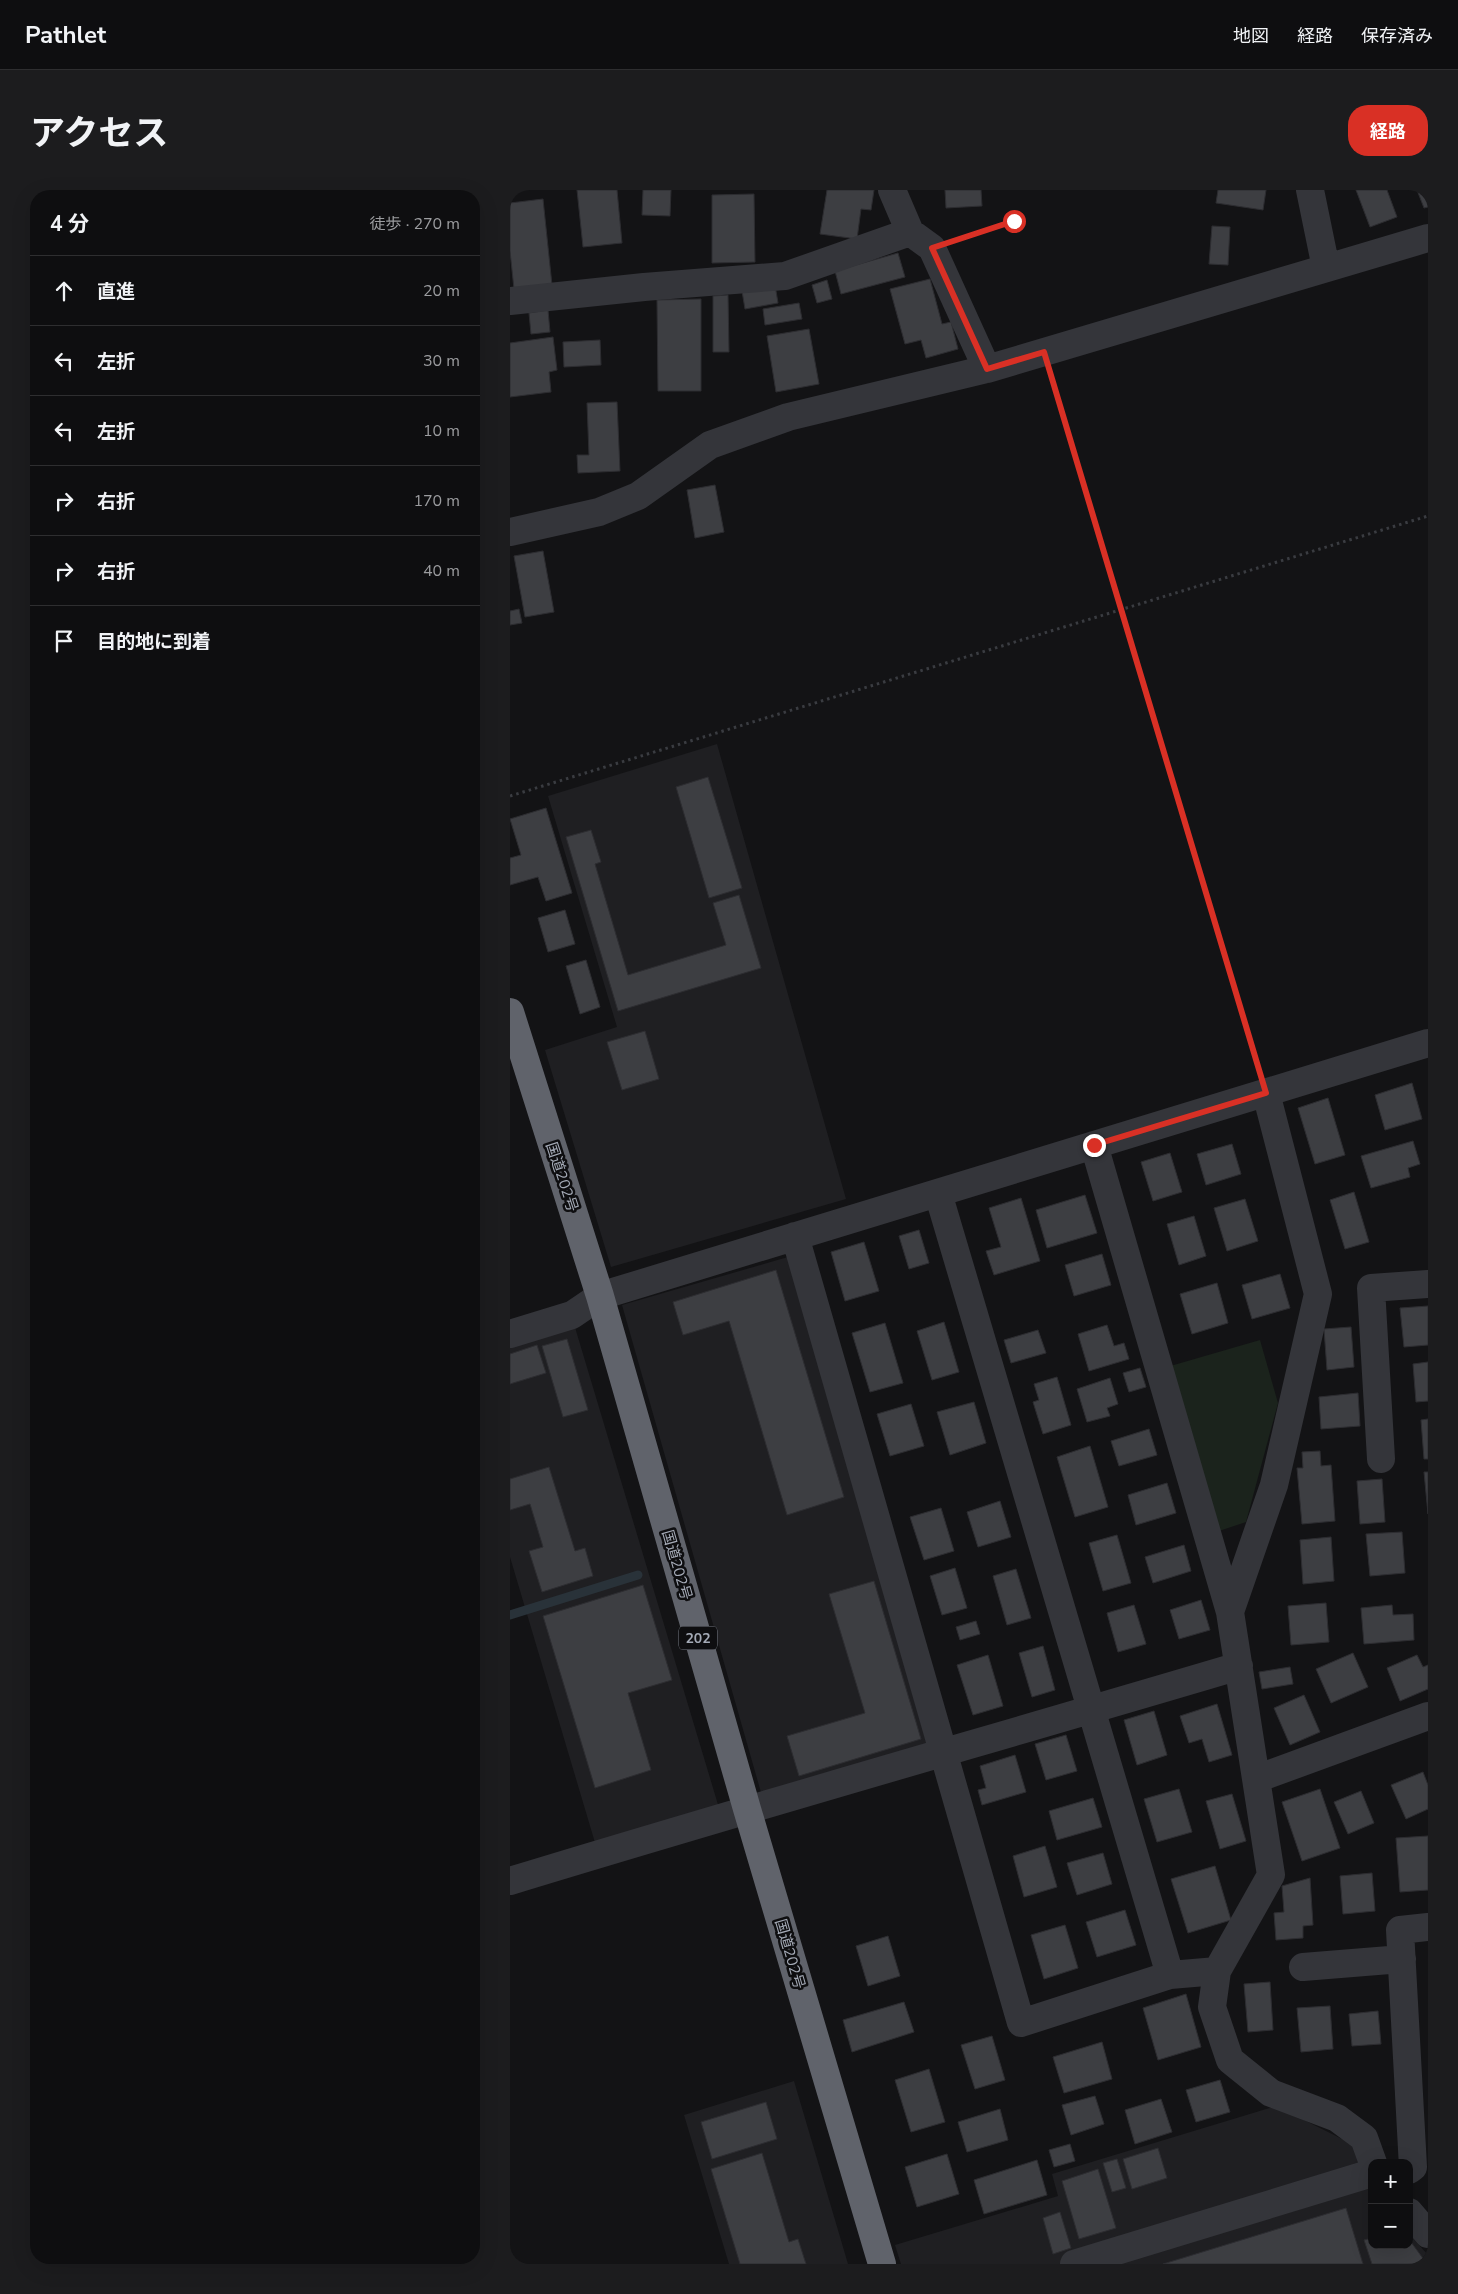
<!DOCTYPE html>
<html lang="ja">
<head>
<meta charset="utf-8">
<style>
  :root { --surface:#0e0e10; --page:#1c1c1e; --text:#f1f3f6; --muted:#9b9c9f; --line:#2e2e30; --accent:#d93025 }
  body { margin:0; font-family:"Nunito Sans","Noto Sans JP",sans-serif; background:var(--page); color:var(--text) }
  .controls { position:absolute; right:15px; bottom:15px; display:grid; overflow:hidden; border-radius:10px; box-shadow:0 5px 20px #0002 }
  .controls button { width:45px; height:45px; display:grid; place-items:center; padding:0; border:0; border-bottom:1px solid var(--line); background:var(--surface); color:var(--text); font:25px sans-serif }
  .stop { position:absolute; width:15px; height:15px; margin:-11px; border:4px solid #d93025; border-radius:50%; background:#fff }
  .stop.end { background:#d93025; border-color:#fff; box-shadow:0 1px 5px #0008 }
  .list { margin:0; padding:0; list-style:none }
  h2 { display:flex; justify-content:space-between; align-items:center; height:65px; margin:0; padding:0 20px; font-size:21px }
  h2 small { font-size:16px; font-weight:400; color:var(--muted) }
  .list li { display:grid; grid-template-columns:32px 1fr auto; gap:15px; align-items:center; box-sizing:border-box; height:70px; padding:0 20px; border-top:1px solid var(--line) }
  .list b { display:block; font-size:19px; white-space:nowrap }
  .list em { font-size:16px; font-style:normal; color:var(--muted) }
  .icon { flex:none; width:28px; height:28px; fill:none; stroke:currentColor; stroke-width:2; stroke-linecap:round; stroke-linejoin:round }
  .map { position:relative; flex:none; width:918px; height:2074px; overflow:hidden; border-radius:20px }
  header { display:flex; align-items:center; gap:30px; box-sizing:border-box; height:70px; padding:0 25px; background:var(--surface); border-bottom:1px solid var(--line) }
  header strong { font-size:24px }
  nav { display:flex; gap:28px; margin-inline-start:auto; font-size:18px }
  .intro { display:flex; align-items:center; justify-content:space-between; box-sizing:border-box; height:120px; padding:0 30px }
  h1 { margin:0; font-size:35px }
  .button { padding:12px 22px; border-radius:20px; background:var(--accent); color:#fff; font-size:18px; font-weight:700 }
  main { display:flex; gap:30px; padding:0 30px }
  aside { flex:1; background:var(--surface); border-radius:20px; box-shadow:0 5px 20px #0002 }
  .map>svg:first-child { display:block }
  .built { fill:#1f1f22 }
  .green { fill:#1b231c }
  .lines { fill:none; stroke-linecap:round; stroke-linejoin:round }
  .stream { stroke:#293239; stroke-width:9 }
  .building { fill:#3d3e42; stroke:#2d2d31 }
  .path { stroke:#3a3c41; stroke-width:3; stroke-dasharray:2.5 4; stroke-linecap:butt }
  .minor { stroke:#34353a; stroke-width:28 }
  .highway { stroke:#60636b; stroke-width:28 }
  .route { stroke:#d93025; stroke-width:6 }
  .labels { text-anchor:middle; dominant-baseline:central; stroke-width:5; stroke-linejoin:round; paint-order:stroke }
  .shield { fill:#0e0e10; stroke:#777b84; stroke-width:1 }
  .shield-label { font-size:14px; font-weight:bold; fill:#a4aab6 }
  .street-label { font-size:15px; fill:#a4aab6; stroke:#0e0e10 }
</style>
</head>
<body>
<header>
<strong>Pathlet</strong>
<nav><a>地図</a><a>経路</a><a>保存済み</a></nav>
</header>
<div class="intro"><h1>アクセス</h1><a class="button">経路</a></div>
<main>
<aside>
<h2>4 分<small>徒歩 · 270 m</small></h2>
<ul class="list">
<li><svg class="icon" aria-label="ahead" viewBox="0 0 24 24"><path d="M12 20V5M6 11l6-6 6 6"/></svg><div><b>直進</b></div><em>20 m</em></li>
<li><svg class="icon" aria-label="left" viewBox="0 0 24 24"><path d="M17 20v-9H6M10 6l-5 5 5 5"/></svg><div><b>左折</b></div><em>30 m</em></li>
<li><svg class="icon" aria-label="left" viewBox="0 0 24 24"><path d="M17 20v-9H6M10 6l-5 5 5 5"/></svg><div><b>左折</b></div><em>10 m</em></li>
<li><svg class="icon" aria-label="right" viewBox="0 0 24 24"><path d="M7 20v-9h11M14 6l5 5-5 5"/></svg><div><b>右折</b></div><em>170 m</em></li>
<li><svg class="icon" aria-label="right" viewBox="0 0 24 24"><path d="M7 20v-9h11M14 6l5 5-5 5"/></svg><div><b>右折</b></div><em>40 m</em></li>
<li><svg class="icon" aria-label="arrive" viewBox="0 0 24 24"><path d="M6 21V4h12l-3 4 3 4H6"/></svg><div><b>目的地に到着</b></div></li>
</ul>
</aside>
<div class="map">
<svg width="918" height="2074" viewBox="0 0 918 2074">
  <rect width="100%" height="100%" fill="#131315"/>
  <!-- built -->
  <path class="built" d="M207,554L336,1009L101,1077L35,860L107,837L38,606Z
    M278,1067L418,1558L252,1606L112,1115Z
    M64,1134L209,1618L86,1656L0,1367V1153Z
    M284,1891L338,2074H219L174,1925Z
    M766,1916L846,1956L858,1998L862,2002V2055H899V2044L918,2065V2074H391L385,2055L548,2006L542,1984Z"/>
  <!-- green -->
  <path class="green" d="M750,1150L768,1213L736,1332L706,1342L657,1177Z"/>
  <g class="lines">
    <!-- stream -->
    <path class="stream" d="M0,1425L128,1385"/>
  </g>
  <!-- building -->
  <path class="building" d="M67,0H107L112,53L73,57Z
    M133,0H161L160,26L132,25Z
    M317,0H364L361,20L351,19L347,49L310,44Z
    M435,0H471L472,16L436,18Z
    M708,0H756L753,20L706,13Z
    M846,0H877L887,27L860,37Z
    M907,0H918V17L914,18Z
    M244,4L245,72L202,73V5Z
    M33,9L42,95L4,99L0,61V13Z
    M702,36L720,37L718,75L699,74Z
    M388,63L395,87L331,104L325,81Z
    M420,89L432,134L441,132L448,159L416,168L411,150L395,154L380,99Z
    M317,90L322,109L307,113L302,95Z
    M265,95L268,113L235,119L232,101Z
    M218,105L219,162H203V106Z
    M191,109V201H148L147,110Z
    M289,113L292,129L255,135L253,119Z
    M38,120L40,142L21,144L19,123Z
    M299,139L309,194L266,202L257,146Z
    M43,147L47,180L39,182L41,202L0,207V153Z
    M90,150L91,175L54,177L53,152Z
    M107,212L110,281L68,283L67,265H79L77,213Z
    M205,295L214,342L185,348L177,300Z
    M33,361L44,422L15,427L4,366Z
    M9,419L12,433L0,435V421Z
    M198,587L232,698L199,708L166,597Z
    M36,618L62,703L36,711L28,687L0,695V668L11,665L0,629Z
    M81,640L91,672L85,674L118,785L216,755L203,713L229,705L251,778L108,821L56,647Z
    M55,720L65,754L38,762L28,728Z
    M76,770L90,817L70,824L56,776Z
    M135,841L149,889L112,900L97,852Z
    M902,893L912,929L875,940L865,905Z
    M818,908L835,965L805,974L788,918Z
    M903,951L910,974L898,978L900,987L861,998L851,966Z
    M722,954L731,984L696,995L687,964Z
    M660,963L672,1002L643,1011L631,972Z
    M844,1002L859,1052L835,1059L820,1010Z
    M575,1005L587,1043L537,1058L526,1020Z
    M511,1008L530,1071L484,1085L476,1061L491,1057L479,1018Z
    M735,1009L748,1051L717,1061L704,1018Z
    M684,1026L696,1066L669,1075L657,1034Z
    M409,1040L419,1073L399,1079L389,1046Z
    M354,1052L369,1101L335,1111L321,1062Z
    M592,1064L601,1095L564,1106L555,1075Z
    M266,1080L334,1307L277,1325L219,1131L173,1145L163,1112Z
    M770,1084L780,1118L742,1129L732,1095Z
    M707,1093L718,1133L682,1144L670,1104Z
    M918,1116V1155L894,1157L890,1118Z
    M434,1132L449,1182L422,1190L407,1141Z
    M375,1133L393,1193L360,1202L342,1143Z
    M597,1135L604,1156L614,1153L619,1169L579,1181L568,1144Z
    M841,1137L844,1177L817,1180L814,1139Z
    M528,1140L536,1163L501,1173L494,1150Z
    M57,1149L78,1220L53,1227L32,1156Z
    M27,1155L36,1183L0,1194V1164Z
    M918,1172V1211L906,1212L903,1174Z
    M630,1178L636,1197L619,1202L613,1183Z
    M547,1187L561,1235L533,1244L523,1212L529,1210L524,1194Z
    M600,1188L608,1214L597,1218L600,1226L577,1232L567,1199Z
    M848,1203L850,1236L811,1239L809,1207Z
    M464,1212L476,1253L440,1265L427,1222Z
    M401,1214L414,1256L380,1266L367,1224Z
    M918,1229V1269H914L911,1230Z
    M639,1239L647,1265L609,1276L601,1251Z
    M580,1256L598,1317L565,1327L547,1267Z
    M810,1261L811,1276L821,1275L825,1331L792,1334L787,1278H793L792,1262Z
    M39,1277L65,1361L75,1358L83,1386L32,1402L19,1361L33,1357L20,1314L0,1320V1289Z
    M914,1282H918V1324Z
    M872,1289L875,1332L850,1334L847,1291Z
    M657,1293L666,1323L626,1335L618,1305Z
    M490,1311L501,1347L468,1357L457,1322Z
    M431,1318L444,1361L414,1370L400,1327Z
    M892,1342L895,1383L860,1386L856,1344Z
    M607,1345L621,1393L593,1401L579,1353Z
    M821,1347L824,1391L793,1394L790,1350Z
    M674,1355L681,1381L643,1393L635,1367Z
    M445,1378L457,1418L432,1425L420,1386Z
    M506,1379L521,1428L497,1435L483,1386Z
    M364,1391L411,1549L289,1586L277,1546L355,1523L319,1404Z
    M133,1395L162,1490L118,1503L141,1580L85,1598L33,1426Z
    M691,1410L700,1440L669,1449L660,1420Z
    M816,1413L819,1452L781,1455L778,1416Z
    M624,1415L636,1454L608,1462L597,1423Z
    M882,1415L883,1425L903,1424L904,1450L854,1454L851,1418Z
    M466,1431L470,1444L450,1450L446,1437Z
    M533,1456L545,1500L522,1507L509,1463Z
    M843,1463L858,1497L821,1513L806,1479Z
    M478,1465L493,1516L463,1525L447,1475Z
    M907,1465L913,1477L918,1475V1499L890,1511L877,1478Z
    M780,1477L783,1494L752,1499L749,1482Z
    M794,1505L810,1542L780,1555L764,1518Z
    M707,1514L722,1565L699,1572L692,1549L679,1553L670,1526Z
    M644,1521L657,1565L627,1575L614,1530Z
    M556,1545L567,1581L536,1590L525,1554Z
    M505,1565L516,1602L472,1615L468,1600L476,1598L470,1576Z
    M913,1582L918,1595V1619L896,1629L881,1595Z
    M669,1599L682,1642L647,1652L634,1609Z
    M810,1599L830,1658L792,1671L772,1612Z
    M851,1601L864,1633L838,1644L824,1612Z
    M722,1604L736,1651L710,1659L696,1611Z
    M583,1608L592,1637L547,1650L539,1621Z
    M918,1646V1700L890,1702L886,1648Z
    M535,1656L547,1697L514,1707L503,1666Z
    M593,1663L602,1694L567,1705L557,1673Z
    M705,1676L721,1730L678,1743L661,1689Z
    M862,1683L865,1721L833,1724L830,1686Z
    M800,1688L803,1735L793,1736V1748L766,1750L764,1723L774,1722L772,1696Z
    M615,1720L626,1755L587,1767L576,1732Z
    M555,1735L568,1778L534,1789L521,1745Z
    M378,1746L390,1786L358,1796L346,1756Z
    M760,1792L763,1840L738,1842L734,1794Z
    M676,1804L691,1857L648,1870L633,1818Z
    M394,1812L404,1842L342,1862L333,1830Z
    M820,1816L823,1859L791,1862L787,1818Z
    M868,1821L871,1854L842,1856L839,1824Z
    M482,1846L495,1890L465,1899L451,1855Z
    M592,1852L602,1889L554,1903L543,1867Z
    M419,1879L435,1932L401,1942L385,1890Z
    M710,1890L720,1922L686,1932L676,1900Z
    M585,1906L594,1934L561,1945L552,1915Z
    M651,1909L662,1942L625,1954L615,1920Z
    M256,1912L267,1949L202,1969L191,1932Z
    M490,1919L498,1950L457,1962L448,1932Z
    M560,1954L565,1971L544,1977L539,1960Z
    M648,1958L657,1988L622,1999L613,1969Z
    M252,1963L279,2052L288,2049L296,2074H230L201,1979Z
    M437,1964L449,2004L407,2017L395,1977Z
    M607,1969L616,1998L602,2002L593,1973Z
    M527,1970L537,2005L474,2024L464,1990Z
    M588,1979L606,2038L569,2049L552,1991Z
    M836,2018L853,2074H653Z
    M550,2022L561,2058L543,2064L533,2028Z
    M862,2048V2055H882L883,2058L899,2055L901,2052L917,2074H862L854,2050Z"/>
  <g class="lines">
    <!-- path -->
    <path class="path" d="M449,49L504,31
      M543,191L747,875
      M0,606L918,326"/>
    <!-- minor -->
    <path class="minor" d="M382,0L400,42L422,58L477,179
      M800,0L816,78
      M0,111L134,97L275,86L400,42
      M0,342L89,322L128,306L200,255L278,227L477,179L918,48
      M584,955L720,1422L761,1685L707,1781L702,1817L720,1870L761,1903L827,1928L854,1948L863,1973
      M428,1003L660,1785
      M285,1046L511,1833L660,1785L707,1781
      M0,1144L62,1125L90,1106L918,853
      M871,1269L861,1098L918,1094
      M720,1422L764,1295L808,1104L756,903
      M746,1589L918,1526
      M0,1691C242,1617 486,1548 729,1476
      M793,1777L892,1769
      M899,1980L903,1977L890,1740L918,1737
      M899,2022L918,2044
      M564,2074L862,1983"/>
    <!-- highway -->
    <path class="highway" d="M0,822L90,1106L237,1619L372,2074"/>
  </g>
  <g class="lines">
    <!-- route -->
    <path class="route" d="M504,31L422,58L477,179L534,162L756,903L584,955"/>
  </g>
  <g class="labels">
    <!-- shield labels -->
    <rect class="shield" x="169" y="1436.5" width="38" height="23" rx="4"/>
    <g class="shield-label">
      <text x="188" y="1448">202</text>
    </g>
    <!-- street labels -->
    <g class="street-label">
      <text transform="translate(52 987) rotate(72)">国道202号</text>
      <text transform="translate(167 1375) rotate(74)">国道202号</text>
      <text transform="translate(280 1764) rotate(74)">国道202号</text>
    </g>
  </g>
</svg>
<div class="controls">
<button>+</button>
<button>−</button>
</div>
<div class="stop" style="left:504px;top:31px"></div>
<div class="stop end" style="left:584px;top:955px"></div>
</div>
</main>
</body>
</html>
